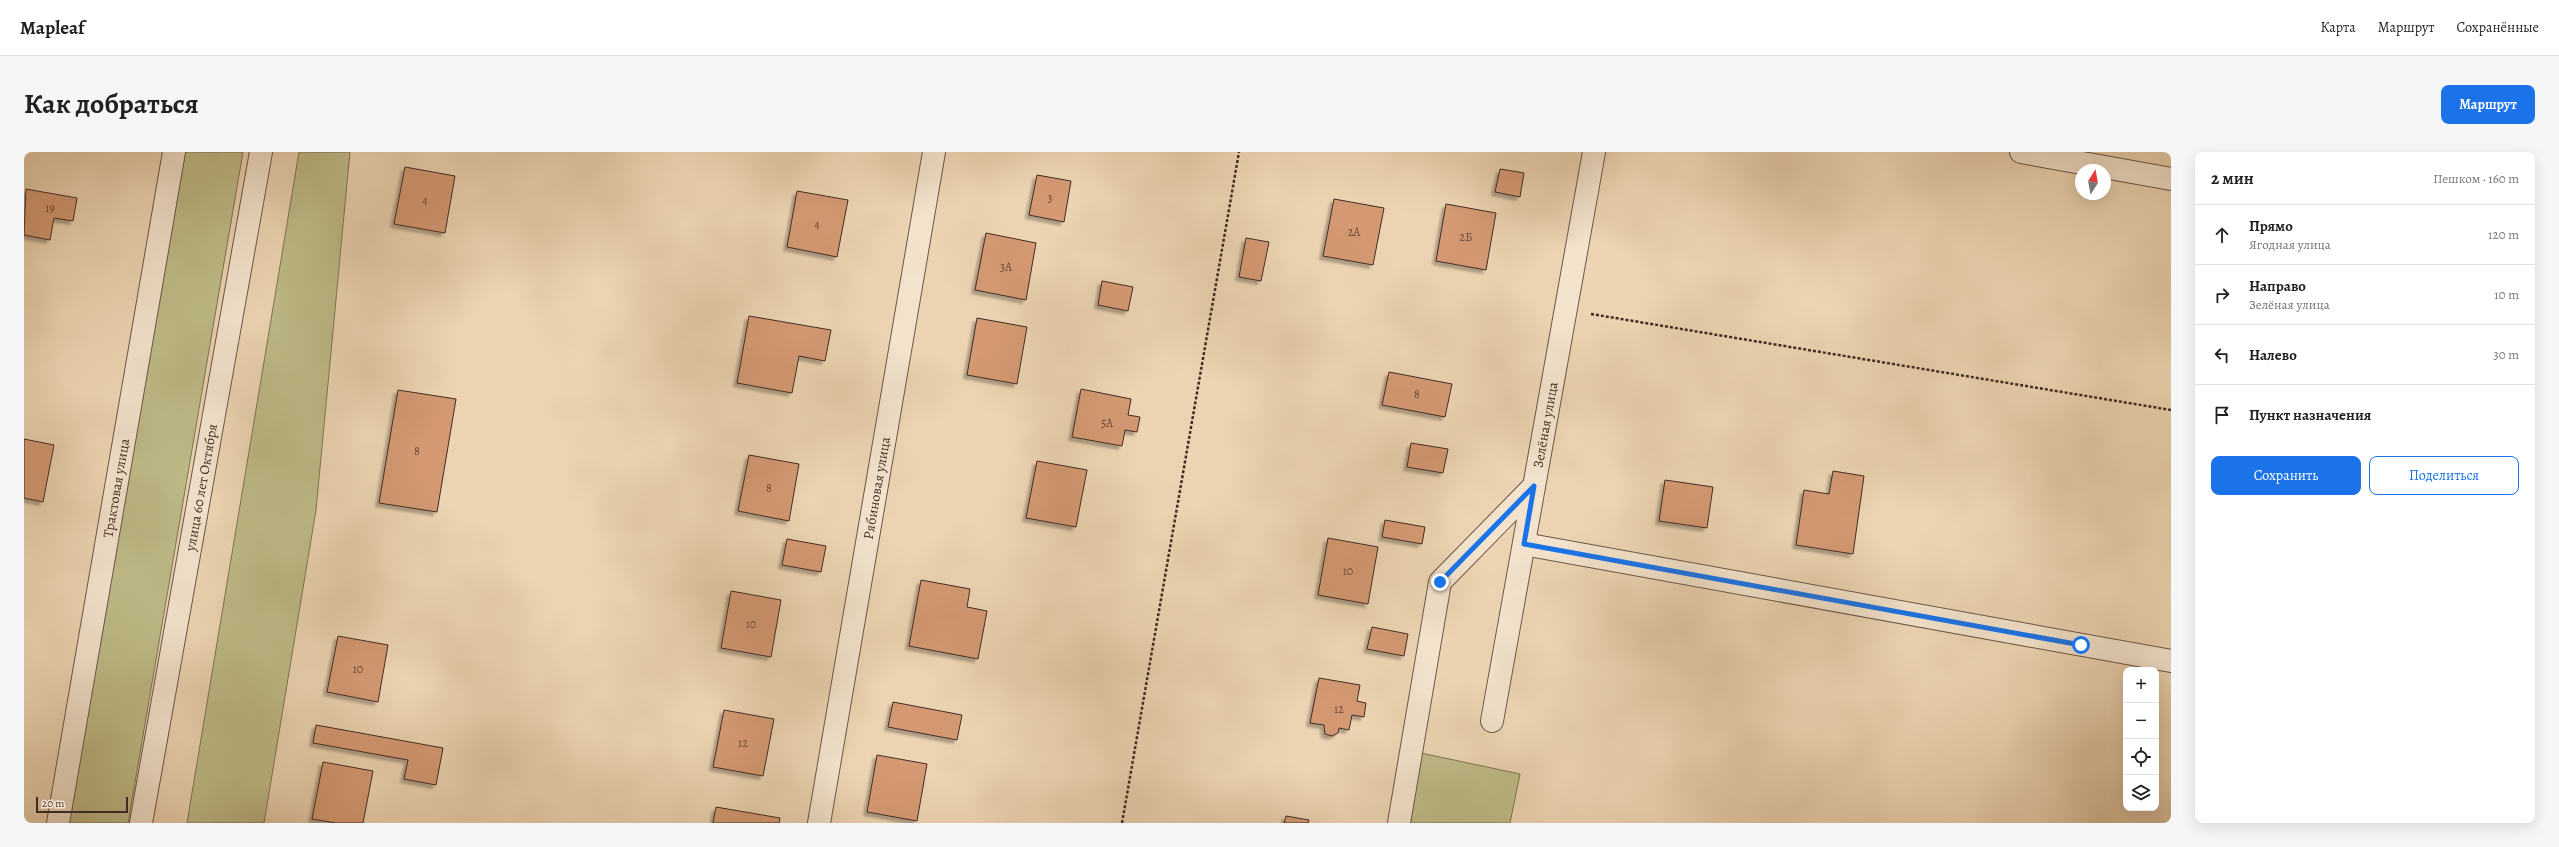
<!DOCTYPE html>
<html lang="ru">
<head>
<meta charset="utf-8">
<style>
  :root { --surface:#fff; --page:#f6f6f6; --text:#202124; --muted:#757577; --line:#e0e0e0; --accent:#1a73e8 }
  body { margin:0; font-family:Alegreya,serif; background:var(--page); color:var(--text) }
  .controls { position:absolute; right:12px; bottom:12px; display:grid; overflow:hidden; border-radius:8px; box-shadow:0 4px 16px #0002 }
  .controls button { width:36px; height:36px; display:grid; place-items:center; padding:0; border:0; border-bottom:1px solid var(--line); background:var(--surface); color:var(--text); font:20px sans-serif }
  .compass { position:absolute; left:2051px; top:12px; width:36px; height:36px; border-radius:50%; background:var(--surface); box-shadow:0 4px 16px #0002; rotate:11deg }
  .scale { position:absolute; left:12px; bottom:10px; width:92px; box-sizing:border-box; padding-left:4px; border:2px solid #412c24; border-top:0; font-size:11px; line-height:14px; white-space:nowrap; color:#412c24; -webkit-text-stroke:3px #f3e3cd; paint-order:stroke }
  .stop { position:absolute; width:12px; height:12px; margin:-9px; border:3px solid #1a73e8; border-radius:50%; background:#fff }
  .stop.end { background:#1a73e8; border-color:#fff; box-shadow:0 1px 4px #0008 }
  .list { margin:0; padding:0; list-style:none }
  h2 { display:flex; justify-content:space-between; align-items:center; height:52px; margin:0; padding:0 16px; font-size:17px }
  h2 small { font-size:13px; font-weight:400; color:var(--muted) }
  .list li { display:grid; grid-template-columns:26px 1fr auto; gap:12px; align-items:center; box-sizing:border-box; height:60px; padding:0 16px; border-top:1px solid var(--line) }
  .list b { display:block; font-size:15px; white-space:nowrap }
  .list p { margin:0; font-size:13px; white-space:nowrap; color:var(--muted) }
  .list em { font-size:13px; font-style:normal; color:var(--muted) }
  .actions { display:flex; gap:8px; padding:12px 16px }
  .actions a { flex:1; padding:9px 0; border:1px solid var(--accent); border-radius:8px; text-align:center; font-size:14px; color:var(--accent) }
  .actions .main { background:var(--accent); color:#fff }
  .icon { flex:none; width:22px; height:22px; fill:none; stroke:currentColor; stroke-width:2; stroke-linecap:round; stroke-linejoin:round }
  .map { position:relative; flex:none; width:2147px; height:671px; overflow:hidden; border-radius:8px }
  header { display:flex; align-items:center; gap:24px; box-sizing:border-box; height:56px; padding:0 20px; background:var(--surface); border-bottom:1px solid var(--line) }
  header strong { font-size:19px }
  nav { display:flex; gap:22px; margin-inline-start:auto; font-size:14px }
  .intro { display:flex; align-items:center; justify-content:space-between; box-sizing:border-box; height:96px; padding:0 24px }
  h1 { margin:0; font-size:28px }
  .button { padding:10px 18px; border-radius:8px; background:var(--accent); color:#fff; font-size:14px; font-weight:700 }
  main { display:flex; gap:24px; padding:0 24px }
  aside { flex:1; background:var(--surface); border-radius:8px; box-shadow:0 4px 16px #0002 }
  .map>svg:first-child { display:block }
  .green { fill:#bebb88; stroke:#807456 }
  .building { fill:#d49973; stroke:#412c24; filter:url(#shadow) }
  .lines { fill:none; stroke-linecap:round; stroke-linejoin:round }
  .minor-casing { stroke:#6c5648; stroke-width:24 }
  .tertiary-casing { stroke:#6c5648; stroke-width:24 }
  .path { stroke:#412c24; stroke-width:2.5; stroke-dasharray:3 2; stroke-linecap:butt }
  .minor { stroke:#f3e3cd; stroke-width:22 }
  .tertiary { stroke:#f3e3cd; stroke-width:22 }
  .route { stroke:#1a73e8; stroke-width:5 }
  .labels { text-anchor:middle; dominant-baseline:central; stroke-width:4; stroke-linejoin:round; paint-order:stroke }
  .number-label { font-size:12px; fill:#664738 }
  .street-label { font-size:14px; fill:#412c24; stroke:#f3e3cd }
</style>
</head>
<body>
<header>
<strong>Mapleaf</strong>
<nav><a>Карта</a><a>Маршрут</a><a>Сохранённые</a></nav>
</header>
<div class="intro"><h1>Как добраться</h1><a class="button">Маршрут</a></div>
<main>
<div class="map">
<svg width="2147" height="671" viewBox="0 0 2147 671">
  <defs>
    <filter id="shadow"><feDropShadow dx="-3.5" dy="3.5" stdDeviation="1" flood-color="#0004"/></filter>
  </defs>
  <rect width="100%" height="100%" fill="#ecd4b2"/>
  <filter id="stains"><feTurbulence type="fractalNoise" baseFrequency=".005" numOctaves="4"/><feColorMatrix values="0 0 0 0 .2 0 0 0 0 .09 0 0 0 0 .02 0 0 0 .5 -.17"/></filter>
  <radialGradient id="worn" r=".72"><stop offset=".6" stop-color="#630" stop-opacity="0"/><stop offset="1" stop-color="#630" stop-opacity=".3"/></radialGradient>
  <!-- green -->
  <path class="green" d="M156,0H219L104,671H39Z
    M275,0H326L292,358L240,671H163Z
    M1397,601L1496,622L1486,671H1385Z"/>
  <!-- building -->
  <path class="building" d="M381,15L431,24L421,81L370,72Z
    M1476,17L1500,21L1496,45L1471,40Z
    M1013,23L1047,29L1040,70L1005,63Z
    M2,37L53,46L49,69L30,66L26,88L0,83Z
    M773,39L824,48L813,105L763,95Z
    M1310,47L1360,56L1349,113L1299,104Z
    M1422,52L1472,61L1462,118L1412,109Z
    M962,81L1012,91L1002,148L951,138Z
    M1222,86L1245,90L1237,129L1215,125Z
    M1078,129L1109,135L1104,159L1074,153Z
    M725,164L807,178L801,209L775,204L768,241L713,231Z
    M953,166L1003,175L993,232L943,223Z
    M1365,220L1428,232L1421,265L1358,253Z
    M1057,237L1107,247L1104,263L1116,265L1113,280L1101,278L1098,294L1048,285Z
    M374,238L432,247L413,360L355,351Z
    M0,287L30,293L19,350L0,346Z
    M1387,291L1424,297L1419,321L1383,315Z
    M725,303L775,312L765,369L714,359Z
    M1013,309L1063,318L1052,375L1002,366Z
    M1809,319L1840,324L1829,402L1772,393L1780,338L1805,342Z
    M1641,328L1689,335L1683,376L1635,369Z
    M1361,368L1401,375L1398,392L1358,385Z
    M1304,386L1354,395L1344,452L1294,443Z
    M763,387L802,394L797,420L758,413Z
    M897,428L946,437L943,455L963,459L954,507L885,494Z
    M707,439L757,448L747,505L697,496Z
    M1348,475L1384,482L1380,504L1343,497Z
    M314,484L364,493L354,550L303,540Z
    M1295,526L1336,533L1333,549L1342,551L1340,565L1328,563L1325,578L1315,576L1314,581L1308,584L1301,582L1300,573L1286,571Z
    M869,550L938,563L933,588L864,575Z
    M700,558L750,567L739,624L689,615Z
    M292,573L419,596L412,633L380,627L384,608L289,591Z
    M853,603L903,612L893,669L843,660Z
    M299,610L349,619L339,671H312L288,667Z
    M692,655L756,666L755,671H689Z
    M1262,664L1285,668L1284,671H1260Z"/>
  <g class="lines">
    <!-- minor casing -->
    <g class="minor-casing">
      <g id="minor">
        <path d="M1997,0L2147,27"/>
        <path d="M1500,392L2147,509"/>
        <path id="s1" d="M1468,569L1570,0"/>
        <path id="s2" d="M34,671L150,0"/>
        <path id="s3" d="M795,671L910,0"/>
        <path d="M1375,671L1416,430L1510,334"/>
      </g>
    </g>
    <!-- tertiary casing -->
    <g class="tertiary-casing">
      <g id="tertiary">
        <path id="s4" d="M117,671L237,0"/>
      </g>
    </g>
    <!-- path -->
    <path class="path" d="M1567,162L2147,258
      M1098,671L1215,0"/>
    <!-- minor -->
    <use href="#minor" class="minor"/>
    <!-- tertiary -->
    <use href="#tertiary" class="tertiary"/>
  </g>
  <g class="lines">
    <!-- route -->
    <path class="route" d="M1416,430L1510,334L1500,392L2057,493"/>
  </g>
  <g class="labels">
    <!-- number labels -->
    <g class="number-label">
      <text x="1026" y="46">3</text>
      <text x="401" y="48">4</text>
      <text x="26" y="56">19</text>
      <text x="793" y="72">4</text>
      <text x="1330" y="80">2А</text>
      <text x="1442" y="85">2Б</text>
      <text x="982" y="115">3А</text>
      <text x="1393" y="242">8</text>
      <text x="1083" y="271">5А</text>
      <text x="393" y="299">8</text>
      <text x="745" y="336">8</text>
      <text x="1324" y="419">10</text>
      <text x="727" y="472">10</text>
      <text x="334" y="517">10</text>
      <text x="1315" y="557">12</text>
      <text x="719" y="591">12</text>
    </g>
    <!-- street labels -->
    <g class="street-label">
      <text stroke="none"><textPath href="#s1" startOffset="301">Зелёная улица</textPath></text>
      <text stroke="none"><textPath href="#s4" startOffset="341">улица 60 лет Октября</textPath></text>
      <text stroke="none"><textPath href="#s2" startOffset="340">Трактовая улица</textPath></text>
      <text stroke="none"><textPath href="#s3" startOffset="340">Рябиновая улица</textPath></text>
    </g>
  </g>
  <rect width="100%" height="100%" filter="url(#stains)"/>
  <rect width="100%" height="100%" fill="url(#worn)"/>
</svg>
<div class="controls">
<button>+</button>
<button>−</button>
<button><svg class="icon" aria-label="locate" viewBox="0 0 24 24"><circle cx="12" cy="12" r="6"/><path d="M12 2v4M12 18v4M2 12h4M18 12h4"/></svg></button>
<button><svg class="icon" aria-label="layers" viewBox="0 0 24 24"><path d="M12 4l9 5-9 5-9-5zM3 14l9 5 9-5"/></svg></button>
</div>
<svg class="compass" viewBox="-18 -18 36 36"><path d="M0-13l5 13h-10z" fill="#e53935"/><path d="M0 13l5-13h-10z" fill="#757577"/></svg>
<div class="scale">20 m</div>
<div class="stop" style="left:2057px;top:493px"></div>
<div class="stop end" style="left:1416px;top:430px"></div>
</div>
<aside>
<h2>2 мин<small>Пешком · 160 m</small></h2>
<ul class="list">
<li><svg class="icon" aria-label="ahead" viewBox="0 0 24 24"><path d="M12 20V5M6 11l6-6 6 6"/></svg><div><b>Прямо</b><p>Ягодная улица</p></div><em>120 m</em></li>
<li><svg class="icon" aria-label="right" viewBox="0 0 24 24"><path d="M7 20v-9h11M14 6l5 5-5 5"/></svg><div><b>Направо</b><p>Зелёная улица</p></div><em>10 m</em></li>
<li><svg class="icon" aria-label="left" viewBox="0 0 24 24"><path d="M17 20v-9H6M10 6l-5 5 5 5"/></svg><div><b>Налево</b></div><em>30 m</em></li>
<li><svg class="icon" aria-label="arrive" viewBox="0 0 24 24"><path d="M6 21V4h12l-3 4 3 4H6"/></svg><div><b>Пункт назначения</b></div></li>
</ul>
<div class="actions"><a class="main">Сохранить</a><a>Поделиться</a></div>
</aside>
</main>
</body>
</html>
